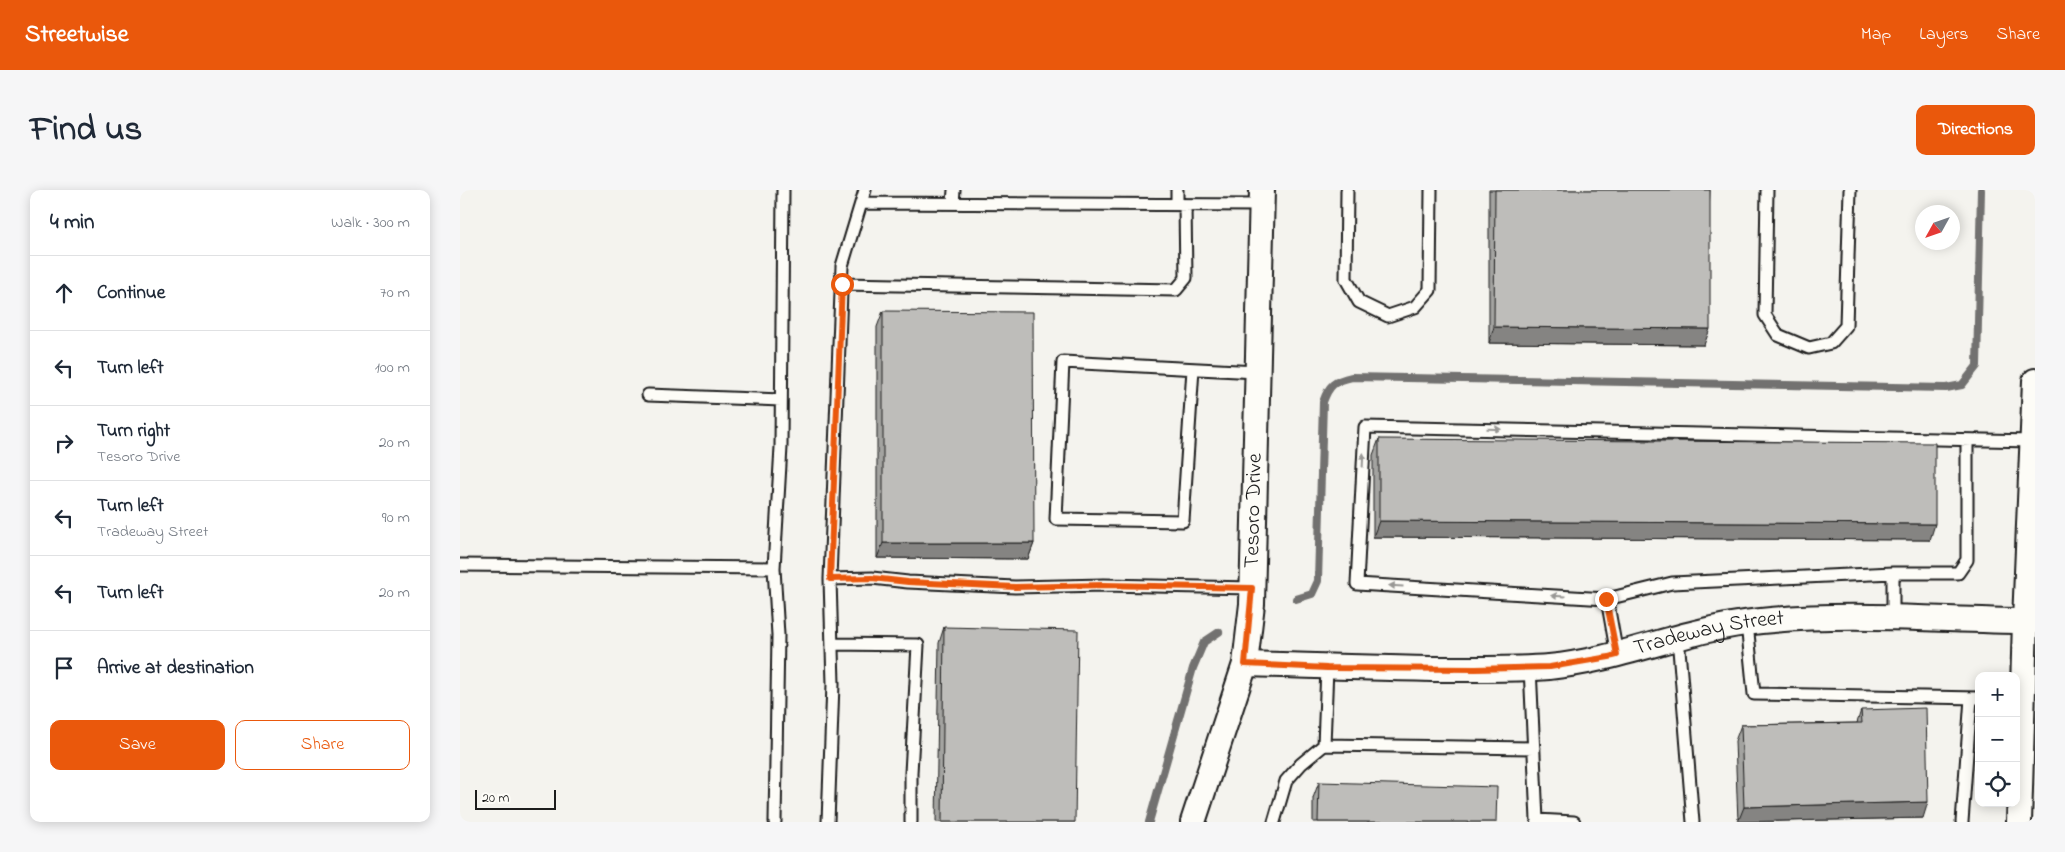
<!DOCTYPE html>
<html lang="en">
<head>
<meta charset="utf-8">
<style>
  :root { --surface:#fff; --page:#f6f6f7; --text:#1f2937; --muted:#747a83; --line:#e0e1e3; --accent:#ea580c }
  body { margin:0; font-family:"Indie Flower",sans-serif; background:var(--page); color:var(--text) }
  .controls { position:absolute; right:15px; bottom:15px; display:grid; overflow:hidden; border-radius:10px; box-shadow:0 2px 12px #0003 }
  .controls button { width:45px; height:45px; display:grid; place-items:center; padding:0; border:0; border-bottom:1px solid var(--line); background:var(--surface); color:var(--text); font:25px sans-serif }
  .compass { position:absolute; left:1455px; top:15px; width:45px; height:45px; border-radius:50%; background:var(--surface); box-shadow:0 2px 12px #0003; rotate:230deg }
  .scale { position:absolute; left:15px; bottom:12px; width:81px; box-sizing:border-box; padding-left:5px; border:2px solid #1c1c1c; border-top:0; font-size:14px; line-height:18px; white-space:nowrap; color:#1c1c1c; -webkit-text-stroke:4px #fdfcf7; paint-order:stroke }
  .stop { position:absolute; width:15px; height:15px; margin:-11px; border:4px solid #ea580c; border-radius:50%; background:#fff }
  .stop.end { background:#ea580c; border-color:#fff; box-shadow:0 1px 5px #0008 }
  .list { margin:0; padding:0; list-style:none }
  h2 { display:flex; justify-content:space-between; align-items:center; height:65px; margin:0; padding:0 20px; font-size:21px }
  h2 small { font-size:16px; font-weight:400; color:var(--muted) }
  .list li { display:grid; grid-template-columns:32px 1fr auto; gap:15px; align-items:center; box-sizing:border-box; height:75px; padding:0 20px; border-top:1px solid var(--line) }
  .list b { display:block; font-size:19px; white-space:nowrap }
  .list p { margin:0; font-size:16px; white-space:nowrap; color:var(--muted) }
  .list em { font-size:16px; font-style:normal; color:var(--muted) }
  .actions { display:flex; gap:10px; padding:15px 20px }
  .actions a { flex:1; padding:11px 0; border:1px solid var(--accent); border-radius:10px; text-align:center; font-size:18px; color:var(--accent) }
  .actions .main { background:var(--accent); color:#fff }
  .icon { flex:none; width:28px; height:28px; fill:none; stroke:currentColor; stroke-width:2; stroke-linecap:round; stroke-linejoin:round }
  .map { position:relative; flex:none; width:1575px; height:632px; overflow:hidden; border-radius:10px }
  header { display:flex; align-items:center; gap:30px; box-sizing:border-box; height:70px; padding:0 25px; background:var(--accent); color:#fff }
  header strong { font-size:24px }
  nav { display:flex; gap:28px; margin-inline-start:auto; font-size:18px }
  .intro { display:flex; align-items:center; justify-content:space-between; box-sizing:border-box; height:120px; padding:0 30px }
  h1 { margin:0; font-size:35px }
  .button { padding:12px 22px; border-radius:10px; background:var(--accent); color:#fff; font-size:18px; font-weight:700 }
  main { display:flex; gap:30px; padding:0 30px }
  aside { flex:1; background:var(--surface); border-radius:10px; box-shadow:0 2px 12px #0003 }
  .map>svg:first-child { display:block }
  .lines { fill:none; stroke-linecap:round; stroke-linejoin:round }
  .stream { stroke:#72716f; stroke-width:8 }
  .lane-casing { stroke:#1c1c1c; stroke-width:15 }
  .street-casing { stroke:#1c1c1c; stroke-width:28 }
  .lane { stroke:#fdfcf7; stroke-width:11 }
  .street { stroke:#fdfcf7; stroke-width:24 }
  .wall { fill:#a3a3a0; stroke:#1c1c1c }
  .shaded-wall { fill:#858482; stroke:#1c1c1c }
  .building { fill:#bebdba; stroke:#1c1c1c }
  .oneway { fill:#989794 }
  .route { stroke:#ea580c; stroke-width:6 }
  .labels { text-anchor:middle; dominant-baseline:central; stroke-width:4.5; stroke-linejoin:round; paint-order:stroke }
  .street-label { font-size:22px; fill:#1c1c1c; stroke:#fdfcf7 }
</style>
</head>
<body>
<header>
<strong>Streetwise</strong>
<nav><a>Map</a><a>Layers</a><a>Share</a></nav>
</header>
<div class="intro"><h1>Find us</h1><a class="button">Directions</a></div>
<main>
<aside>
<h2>4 min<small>Walk · 300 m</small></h2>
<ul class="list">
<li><svg class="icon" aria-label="ahead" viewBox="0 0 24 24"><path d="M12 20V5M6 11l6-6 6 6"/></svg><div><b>Continue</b></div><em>70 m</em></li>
<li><svg class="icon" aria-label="left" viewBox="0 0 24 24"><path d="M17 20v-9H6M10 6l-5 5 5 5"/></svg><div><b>Turn left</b></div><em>100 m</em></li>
<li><svg class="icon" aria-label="right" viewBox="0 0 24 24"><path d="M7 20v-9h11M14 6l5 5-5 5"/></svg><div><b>Turn right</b><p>Tesoro Drive</p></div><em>20 m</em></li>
<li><svg class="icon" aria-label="left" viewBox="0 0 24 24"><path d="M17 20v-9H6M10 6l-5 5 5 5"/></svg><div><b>Turn left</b><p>Tradeway Street</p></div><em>90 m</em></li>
<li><svg class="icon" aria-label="left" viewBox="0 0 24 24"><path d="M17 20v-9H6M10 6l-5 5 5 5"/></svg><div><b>Turn left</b></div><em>20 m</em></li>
<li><svg class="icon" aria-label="arrive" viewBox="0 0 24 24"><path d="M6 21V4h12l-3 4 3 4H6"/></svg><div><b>Arrive at destination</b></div></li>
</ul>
<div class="actions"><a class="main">Save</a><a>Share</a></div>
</aside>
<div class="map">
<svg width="1575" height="632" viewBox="0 0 1575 632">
  <rect width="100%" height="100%" fill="#f4f3ee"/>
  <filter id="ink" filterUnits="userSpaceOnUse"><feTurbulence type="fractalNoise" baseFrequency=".02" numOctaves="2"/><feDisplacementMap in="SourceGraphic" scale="10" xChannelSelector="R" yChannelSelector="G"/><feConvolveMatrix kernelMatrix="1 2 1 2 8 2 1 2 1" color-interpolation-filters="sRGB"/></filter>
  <g filter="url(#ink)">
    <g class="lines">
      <!-- stream -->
      <path class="stream" d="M836,409L852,404L858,391L863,212C869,195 874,191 892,187L1486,198L1502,195L1517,176L1521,0
        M689,632L733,478L744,452L759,442"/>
      <!-- lane casing -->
      <g class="lane-casing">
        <path id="lane" d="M887,0L886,89L899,112L928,126L955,117L970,100L971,0
          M1307,0L1305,125L1318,145L1349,158L1371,153L1386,136L1390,0
          M401,13L801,15
          M493,13L494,0
          M717,14V0
          M381,94L716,100L726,88L725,15
          M733,179L723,331L596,329L603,172L797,182
          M188,205L321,210
          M0,375L314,378
          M1433,383H1498L1507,370V250
          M370,389L382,76L405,0
          M1147,409L897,394L905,237L1572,251
          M1287,433L1294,504L1519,508
          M1218,447L1233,632
          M372,454L458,455L451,583V632
          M1157,465L1147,409L1212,393L1433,383V428
          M1070,477L1077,630L1114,632
          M867,478L864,555L1074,558
          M315,632L318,445L314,378L321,257L323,0
          M368,632L373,494L370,389L412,388L448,392L555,397L644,395L792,398
          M814,632L826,591L841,574L864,555
          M1502,632L1511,508"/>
      </g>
      <!-- street casing -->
      <g class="street-casing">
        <g id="street">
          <path id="s1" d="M785,474C847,476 909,478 971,479C1010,479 1050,480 1089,477C1161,470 1228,438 1301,431C1388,422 1477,430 1565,431"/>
          <path id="s2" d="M733,632L785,474L792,414L802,0"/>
          <path d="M1559,632L1565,431L1575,191"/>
        </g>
      </g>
      <!-- lane -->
      <use href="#lane" class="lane"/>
      <!-- street -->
      <use href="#street" class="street"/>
    </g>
    <!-- wall -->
    <path class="wall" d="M1029,0H1250L1244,155L1029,153Z
      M423,121L574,353L568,369L417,368V137Z
      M919,249L1470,350L913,347V265Z
      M484,437L615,632H476L479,453Z
      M1401,520L1463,628L1278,632L1275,551L1281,535L1397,533Z
      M859,592L1036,632H853V608Z"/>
    <!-- shaded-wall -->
    <path class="shaded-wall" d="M1034,137L1250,139L1244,155L1029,153Z
      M919,331L1475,334L1470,350L913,347Z
      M423,353H574L568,369L417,368Z
      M1468,612L1463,628L1278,632L1284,617Z"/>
    <!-- building -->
    <path class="building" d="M1035,0H1250V139L1034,137Z
      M423,121L573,122L574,353H423Z
      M919,249L1475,253V334L919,331Z
      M484,437L618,440L615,632H482Z
      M1466,518L1468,612L1284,617L1281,535L1402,533L1401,520Z
      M859,592L1037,597L1036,632H858Z"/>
    <!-- one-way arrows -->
    <defs><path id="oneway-solid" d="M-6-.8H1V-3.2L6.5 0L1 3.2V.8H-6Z" transform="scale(1.25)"/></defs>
    <g class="oneway">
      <use href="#oneway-solid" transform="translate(1034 239) rotate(1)"/>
      <use href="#oneway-solid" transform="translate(903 270) rotate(-87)"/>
      <use href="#oneway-solid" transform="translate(936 396) rotate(-177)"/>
      <use href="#oneway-solid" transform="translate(1098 406) rotate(-177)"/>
    </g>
  </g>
  <g class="lines" filter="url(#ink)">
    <!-- route -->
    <path class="route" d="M382,94L370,389L412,388L448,392L555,397L644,395L792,398L785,474L867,478L1016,479L1090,477L1149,467L1157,465L1146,409"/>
  </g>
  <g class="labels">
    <!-- street labels -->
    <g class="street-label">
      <text stroke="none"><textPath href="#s2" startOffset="320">Tesoro Drive</textPath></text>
      <text stroke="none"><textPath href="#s1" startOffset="468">Tradeway Street</textPath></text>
    </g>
  </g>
</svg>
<div class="controls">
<button>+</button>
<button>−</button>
<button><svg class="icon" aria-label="locate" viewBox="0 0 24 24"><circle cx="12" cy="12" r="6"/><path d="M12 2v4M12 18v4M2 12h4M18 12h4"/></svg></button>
</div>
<svg class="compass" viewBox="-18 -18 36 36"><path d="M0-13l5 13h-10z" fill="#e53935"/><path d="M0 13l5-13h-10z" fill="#747a83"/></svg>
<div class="scale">20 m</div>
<div class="stop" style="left:382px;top:94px"></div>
<div class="stop end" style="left:1146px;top:409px"></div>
</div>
</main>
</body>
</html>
